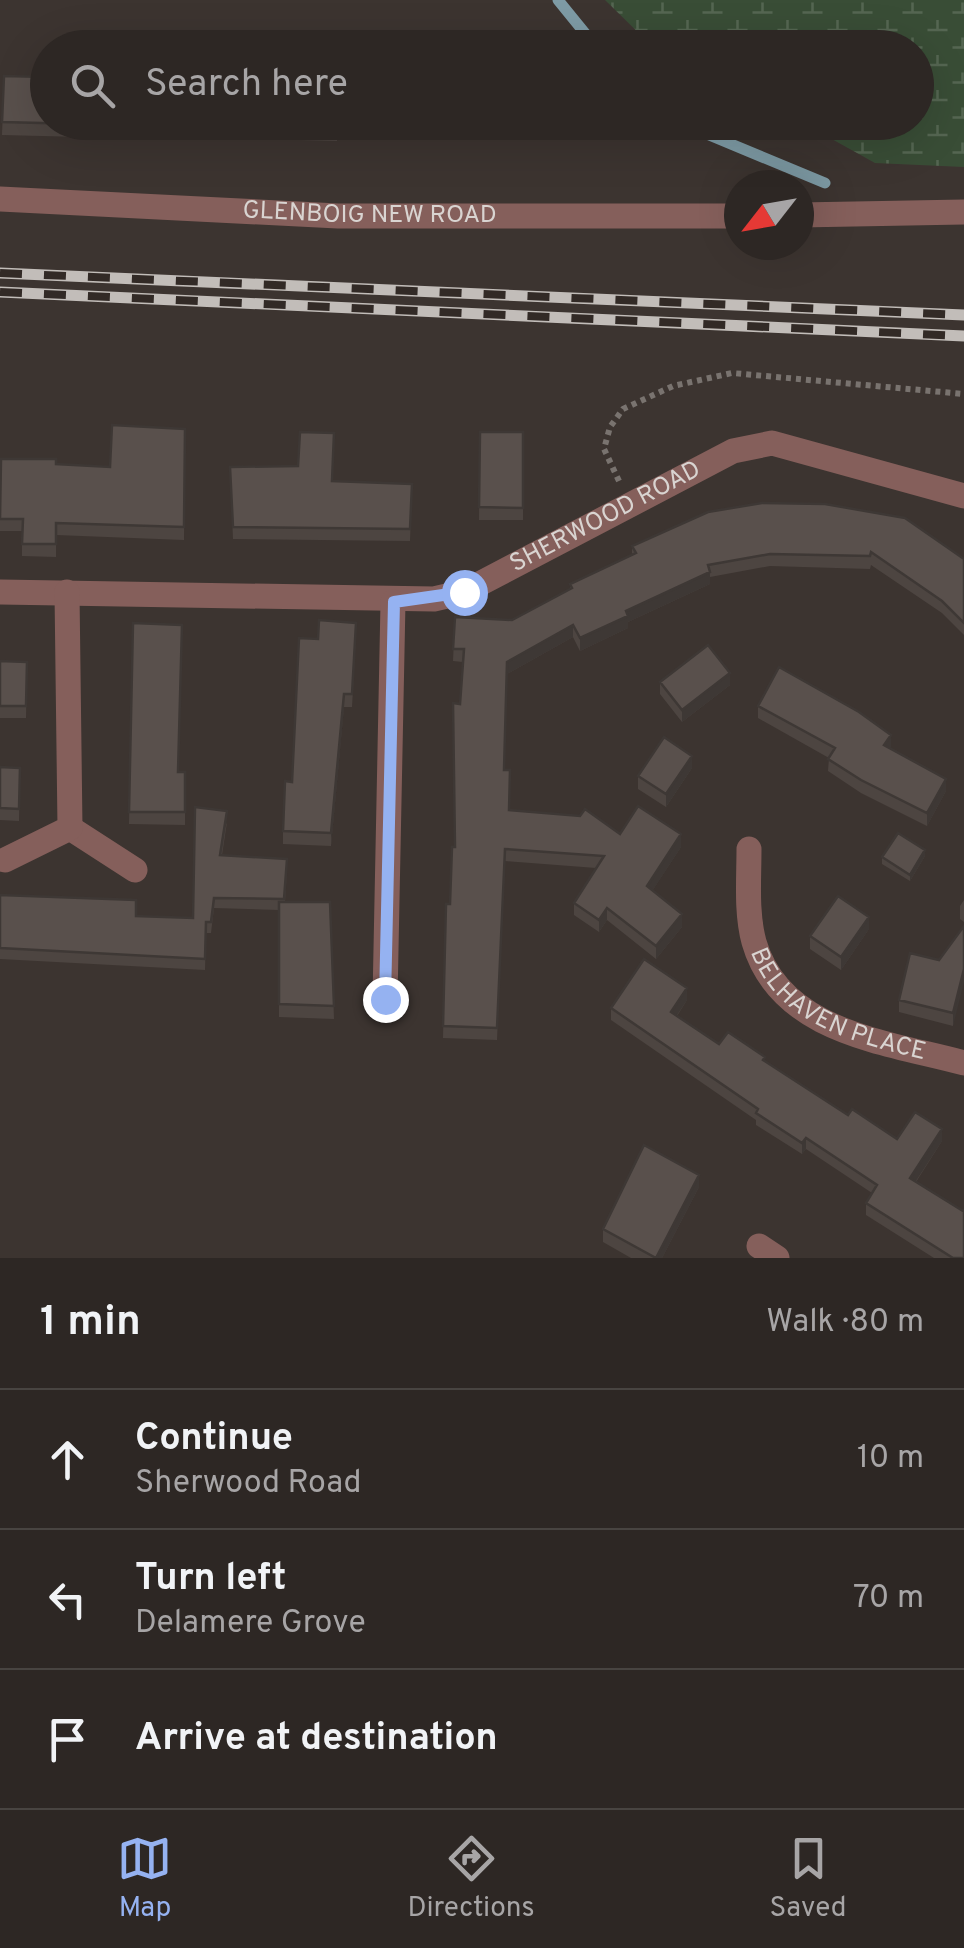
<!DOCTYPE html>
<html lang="en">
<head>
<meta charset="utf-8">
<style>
  :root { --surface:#2d2724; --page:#352f2c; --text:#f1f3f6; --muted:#a7a5a6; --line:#484441; --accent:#95b2f1 }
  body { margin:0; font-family:Overpass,sans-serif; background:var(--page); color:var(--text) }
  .compass { position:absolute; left:724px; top:170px; width:90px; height:90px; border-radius:50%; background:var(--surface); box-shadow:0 10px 40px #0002; rotate:239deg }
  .stop { position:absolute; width:30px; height:30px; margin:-22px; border:8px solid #95b2f1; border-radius:50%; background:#fff }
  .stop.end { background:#95b2f1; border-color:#fff; box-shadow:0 2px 10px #0008 }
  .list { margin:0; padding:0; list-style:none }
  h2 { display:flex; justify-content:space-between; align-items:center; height:130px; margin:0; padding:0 40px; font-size:42px }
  h2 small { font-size:32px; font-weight:400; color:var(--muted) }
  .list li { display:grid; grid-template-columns:65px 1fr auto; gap:30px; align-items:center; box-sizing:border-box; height:140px; padding:0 40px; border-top:2px solid var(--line) }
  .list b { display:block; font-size:38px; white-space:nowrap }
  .list p { margin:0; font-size:32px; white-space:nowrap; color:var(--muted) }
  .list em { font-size:32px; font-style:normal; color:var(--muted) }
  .icon { flex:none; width:55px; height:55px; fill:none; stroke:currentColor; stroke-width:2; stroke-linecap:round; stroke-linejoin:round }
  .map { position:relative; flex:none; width:964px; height:1258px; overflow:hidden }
  .search { position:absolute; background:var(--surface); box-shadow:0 10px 40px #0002; left:30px; right:30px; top:30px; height:110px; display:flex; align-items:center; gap:25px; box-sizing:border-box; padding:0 35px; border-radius:55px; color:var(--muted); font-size:38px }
  .sheet { height:550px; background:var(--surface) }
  nav { display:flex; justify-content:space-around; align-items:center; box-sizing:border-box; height:140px; border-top:2px solid var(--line); background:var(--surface); font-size:28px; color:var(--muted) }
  nav a { display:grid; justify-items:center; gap:5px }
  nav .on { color:var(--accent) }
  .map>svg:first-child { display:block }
  .wetland { fill:url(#wetland-marsh) }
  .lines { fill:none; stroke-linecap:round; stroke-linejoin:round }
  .stream { stroke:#7e9ba5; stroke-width:11 }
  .path { stroke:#79736f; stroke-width:6; stroke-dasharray:5 5; stroke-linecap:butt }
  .minor { stroke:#855f5b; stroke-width:25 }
  .rail-casing { stroke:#c2bdb9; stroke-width:11 }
  .rail { stroke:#322a26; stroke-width:8; stroke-dasharray:22; stroke-linecap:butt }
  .wall { fill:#4d4541 }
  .shaded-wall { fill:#3e3835 }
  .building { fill:#59504c; stroke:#3e3835; stroke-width:2.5 }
  .route { stroke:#95b2f1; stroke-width:12 }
  .labels { text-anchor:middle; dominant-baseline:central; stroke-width:8; stroke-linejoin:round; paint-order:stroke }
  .street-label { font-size:25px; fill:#d9d4d1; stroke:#322a26 }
</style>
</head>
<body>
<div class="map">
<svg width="964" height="1258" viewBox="0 0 964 1258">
  <defs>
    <pattern id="wetland-marsh" width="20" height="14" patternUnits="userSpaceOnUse" patternTransform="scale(2.5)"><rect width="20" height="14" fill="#394d36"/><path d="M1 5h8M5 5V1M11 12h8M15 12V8" fill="none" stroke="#556652"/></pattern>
  </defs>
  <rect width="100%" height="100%" fill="#3c3430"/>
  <!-- wetland -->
  <path class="wetland" d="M605,0H964V167L875,163L803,123L916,122V48L653,47Z"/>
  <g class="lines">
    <!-- stream -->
    <path class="stream" d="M558,0L597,48
      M678,122L825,183"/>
    <!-- path -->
    <path class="path" d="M619,481L604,449L610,427L623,409L673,386L732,373L964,394"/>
    <!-- minor -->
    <g class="minor">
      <path id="s1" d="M0,199L338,216H739"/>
      <path d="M799,215L964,212"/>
      <path id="s2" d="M0,592L434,599L464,592L733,451L772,443L964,496"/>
      <path d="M70,828L135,870"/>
      <path id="s3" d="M749,849C749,879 746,913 754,942C780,1033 887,1042 964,1063"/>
      <path d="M5,860L70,828L67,592"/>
      <path d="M385,999L393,602"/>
      <path d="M759,1246L777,1258"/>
    </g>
    <!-- rail casing -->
    <g class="rail-casing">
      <path id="rail" d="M0,273L964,315
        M0,292L964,336"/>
    </g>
    <!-- rail -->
    <use href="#rail" class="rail"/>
  </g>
  <!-- wall -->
  <path class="wall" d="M4,76L161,122V139L2,135Z
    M232,122H338L337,141L232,138Z
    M185,429L184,540L56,535V557L22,556V531H0V463L56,464L110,467Z
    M480,432H523V520H479Z
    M230,467L332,481L412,484L410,541L233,539Z
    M708,512L964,559V635L942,613L871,565L870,569L770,566L710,577V584L628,622V628L580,651L573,637L507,674L504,770L509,810L681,847L652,891L682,927L656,959L607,920L599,932L574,915V903L596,868L505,861L497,1040L443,1038L446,904H450L455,847L463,662L453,661L455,617L512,620L570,589V584L632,555V546Z
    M133,623L178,772H185V825L129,824Z
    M356,635L352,707H344L331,846L283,844V831L318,639Z
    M0,661L27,662L26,718H0Z
    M660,682L730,685L682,722L660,694Z
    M758,706L890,748L946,791L927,826L861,793L828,771L829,758L758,718Z
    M0,767L20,768L19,821L0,820Z
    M692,768L666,807L638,789V776Z
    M227,822L222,855L287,870L285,902H330L334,1019L279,1017V910L214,908L211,933H206L205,970L0,959V895L136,916L193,918Z
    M925,856L910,881L882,864V857Z
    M964,900V922L960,919V906Z
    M964,926L953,1026L899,1012V1000L939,960Z
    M869,929L841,970L810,949V936Z
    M687,1000L677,1016L719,1044L765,1062L848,1115L897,1139L942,1141L916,1182L964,1258H934L866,1215V1203L872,1193L806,1149L802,1154L756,1125V1120L611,1020V1008Z
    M699,1187L662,1258H631L603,1242V1229Z"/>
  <!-- shaded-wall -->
  <path class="shaded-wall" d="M710,572V584L628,622V628L580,651V638L626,611Z
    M573,625V637L507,674V662Z
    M730,673V685L682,722V710Z
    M344,694V707L331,846V833Z
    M891,735V748L884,758V745Z
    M692,756V768L666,807V794Z
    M946,779V791L927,826V813Z
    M681,834V847L647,899V886Z
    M925,850V856L910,881V875Z
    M607,908V920L599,932V920Z
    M682,914V927L656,959V946Z
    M869,917V929L841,970V957Z
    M964,969V982L953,1026V1013Z
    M687,988V1000L671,1024V1012Z
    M942,1129V1141L910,1190V1178Z
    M806,1138V1149L802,1154V1143Z
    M699,1175V1187L662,1258H656Z"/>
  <!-- building -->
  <path class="building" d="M4,76L48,77V122H161V126L2,122Z
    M232,122H338L337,128L232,125Z
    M112,425L185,429L184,527L56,523V544H22L23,519H0L1,459H56V464L110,467Z
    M300,432L334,433L332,481L412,484L410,529L233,527L230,467L298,466Z
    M480,432H523V508L479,507Z
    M762,503L825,504L905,518L964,559V623L942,601L871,552L870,556L770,554L708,565L710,572L626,611L628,616L580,638L573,625L507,662L504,770H510L509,810L580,816L585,809L620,834L638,806L681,834L647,886L682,914L656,946L607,908L599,920L574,903L604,856L505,849L497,1028L443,1026L446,904H450L452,847H455L453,703L460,704L464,649H453L455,617L512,620L572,588L570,584L636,553L632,546L708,512Z
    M319,620L356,623L352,694H344L331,833L283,831L285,781L292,782L299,638L318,639Z
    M133,623L182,625L178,772H185V812H129Z
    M708,645L730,673L682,710L660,682Z
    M0,661L27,662L26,706H0Z
    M779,667L859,712L891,735L884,745L946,779L927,813L861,780L828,759L835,748L758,706Z
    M664,737L692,756L666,794L638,776Z
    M0,767L20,768L19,809L0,808Z
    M195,807L227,811L220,855L287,859L284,899L214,898L211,922H206L205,959L0,948V895L136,900V916L193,918Z
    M898,833L925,850L910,875L882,857Z
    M838,896L869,917L841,957L810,936Z
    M279,902H330L334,1006L279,1004Z
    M964,926V969L953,1013L899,1000L910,953L939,960Z
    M644,959L687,988L671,1012L719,1044L728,1032L765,1057L763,1060L848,1115L852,1109L897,1139L915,1112L942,1129L910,1178L963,1211L964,1209V1258H953L866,1203L877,1185L806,1138L802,1143L756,1113L758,1109L611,1008Z
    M644,1145L699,1175L656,1258L603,1229Z"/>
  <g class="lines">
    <!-- route -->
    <path class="route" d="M385,999L394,602L464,592"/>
  </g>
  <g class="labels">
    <!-- street labels -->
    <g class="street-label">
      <text stroke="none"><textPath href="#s1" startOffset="370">GLENBOIG NEW ROAD</textPath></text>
      <text stroke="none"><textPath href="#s2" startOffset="625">SHERWOOD ROAD</textPath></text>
      <text stroke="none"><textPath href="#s3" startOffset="205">BELHAVEN PLACE</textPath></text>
    </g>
  </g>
</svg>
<svg class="compass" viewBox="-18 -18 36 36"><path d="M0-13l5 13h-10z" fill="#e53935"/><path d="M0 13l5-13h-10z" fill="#a7a5a6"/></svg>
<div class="stop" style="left:464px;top:592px"></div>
<div class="stop end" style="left:385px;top:999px"></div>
<div class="search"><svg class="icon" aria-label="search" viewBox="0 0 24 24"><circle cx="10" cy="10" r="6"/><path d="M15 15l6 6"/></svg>Search here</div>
</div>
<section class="sheet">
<h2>1 min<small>Walk · 80 m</small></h2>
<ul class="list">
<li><svg class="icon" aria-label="ahead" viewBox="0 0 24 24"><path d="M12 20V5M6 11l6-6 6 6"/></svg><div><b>Continue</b><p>Sherwood Road</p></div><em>10 m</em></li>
<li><svg class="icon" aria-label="left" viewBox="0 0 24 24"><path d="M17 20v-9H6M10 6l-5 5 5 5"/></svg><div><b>Turn left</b><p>Delamere Grove</p></div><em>70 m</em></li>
<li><svg class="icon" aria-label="arrive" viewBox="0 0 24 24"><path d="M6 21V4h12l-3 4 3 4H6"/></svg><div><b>Arrive at destination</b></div></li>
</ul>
</section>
<nav>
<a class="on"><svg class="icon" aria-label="map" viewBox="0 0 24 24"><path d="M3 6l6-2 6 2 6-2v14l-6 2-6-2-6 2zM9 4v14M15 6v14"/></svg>Map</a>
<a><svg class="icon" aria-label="directions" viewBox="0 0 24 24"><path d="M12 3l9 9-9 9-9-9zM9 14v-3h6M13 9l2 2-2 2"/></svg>Directions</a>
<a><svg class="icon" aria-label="saved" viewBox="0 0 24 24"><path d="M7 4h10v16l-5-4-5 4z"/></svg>Saved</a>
</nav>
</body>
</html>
